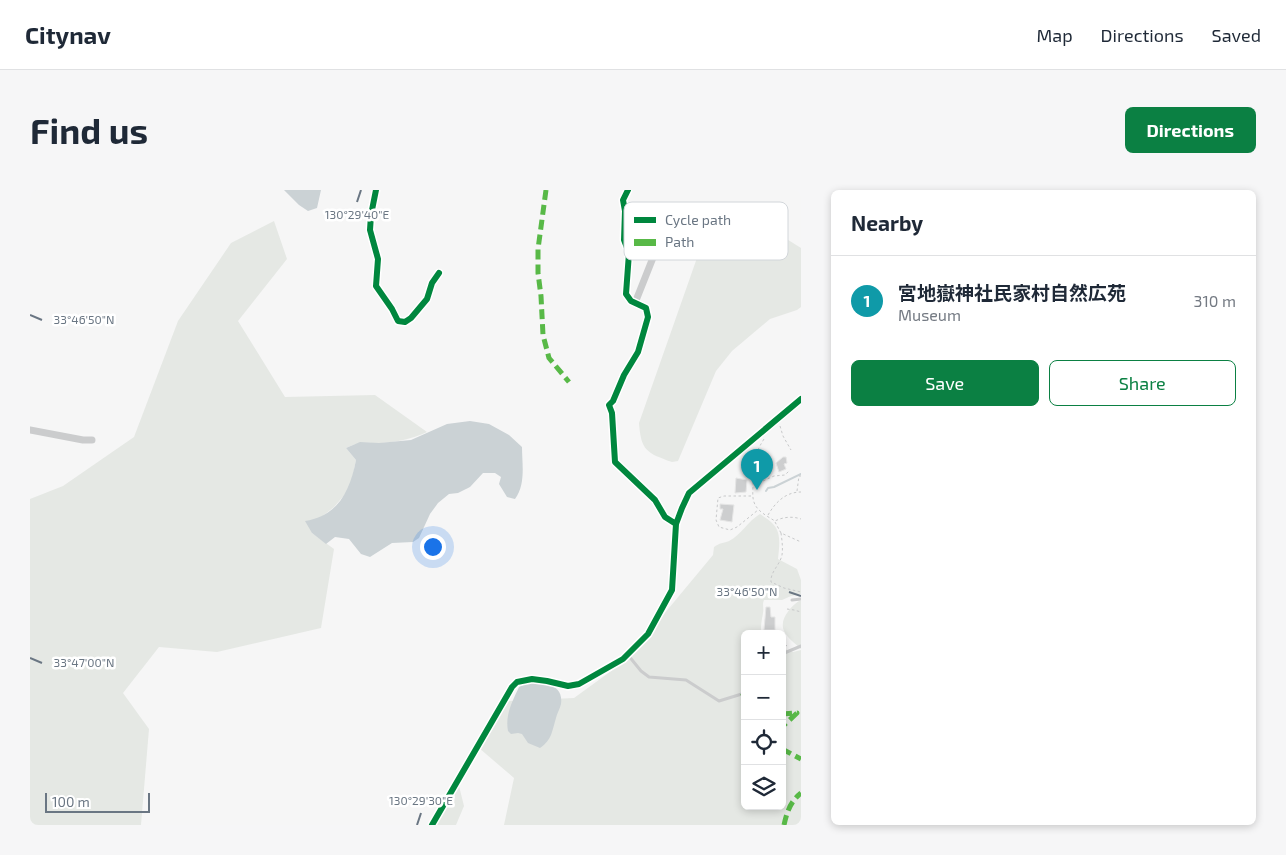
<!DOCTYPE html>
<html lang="en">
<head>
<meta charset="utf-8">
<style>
  :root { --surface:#fff; --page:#f6f6f7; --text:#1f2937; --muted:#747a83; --line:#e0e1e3; --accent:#0b8043 }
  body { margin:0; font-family:"Exo 2","Noto Sans JP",sans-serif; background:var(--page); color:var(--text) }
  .controls { position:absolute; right:15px; bottom:15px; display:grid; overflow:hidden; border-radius:8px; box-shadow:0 2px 8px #0003 }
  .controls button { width:45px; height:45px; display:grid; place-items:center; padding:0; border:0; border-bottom:1px solid var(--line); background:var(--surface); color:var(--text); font:25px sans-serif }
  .scale { position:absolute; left:15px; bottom:12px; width:105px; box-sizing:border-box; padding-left:5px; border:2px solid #6a7683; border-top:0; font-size:14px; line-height:18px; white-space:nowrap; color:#6a7683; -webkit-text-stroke:4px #fff; paint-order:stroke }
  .you { position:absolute; left:402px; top:356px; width:18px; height:18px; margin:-12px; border:4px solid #fff; border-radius:50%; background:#1a73e8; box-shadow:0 0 0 8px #1a73e833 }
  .badge { display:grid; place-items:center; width:32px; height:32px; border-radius:50%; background:var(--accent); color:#fff; font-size:16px; font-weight:700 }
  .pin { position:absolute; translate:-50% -41px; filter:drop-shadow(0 1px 2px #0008) }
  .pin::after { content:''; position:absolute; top:26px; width:18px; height:15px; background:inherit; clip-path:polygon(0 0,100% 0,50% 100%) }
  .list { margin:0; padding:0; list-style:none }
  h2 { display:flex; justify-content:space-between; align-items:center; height:65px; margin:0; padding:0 20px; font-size:21px }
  h2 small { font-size:16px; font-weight:400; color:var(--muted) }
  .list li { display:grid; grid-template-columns:32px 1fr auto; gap:15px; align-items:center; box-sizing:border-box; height:90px; padding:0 20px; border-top:1px solid var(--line) }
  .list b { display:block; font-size:19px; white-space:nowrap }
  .list p { margin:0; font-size:16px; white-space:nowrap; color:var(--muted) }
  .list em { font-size:16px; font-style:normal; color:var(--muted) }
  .actions { display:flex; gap:10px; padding:15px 20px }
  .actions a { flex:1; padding:11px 0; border:1px solid var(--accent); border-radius:8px; text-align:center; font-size:18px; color:var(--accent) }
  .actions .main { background:var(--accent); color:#fff }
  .icon { flex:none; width:28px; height:28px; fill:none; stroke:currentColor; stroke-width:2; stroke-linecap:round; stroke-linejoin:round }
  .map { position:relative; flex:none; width:771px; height:635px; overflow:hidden; border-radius:8px }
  header { display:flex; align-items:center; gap:30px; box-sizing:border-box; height:70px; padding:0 25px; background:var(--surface); border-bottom:1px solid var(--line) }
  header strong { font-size:24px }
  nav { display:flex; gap:28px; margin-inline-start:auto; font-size:18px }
  .intro { display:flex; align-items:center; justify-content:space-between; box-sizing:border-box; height:120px; padding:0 30px }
  h1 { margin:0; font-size:35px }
  .button { padding:12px 22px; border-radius:8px; background:var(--accent); color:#fff; font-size:18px; font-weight:700 }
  main { display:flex; gap:30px; padding:0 30px }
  aside { flex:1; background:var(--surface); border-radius:8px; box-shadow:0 2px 8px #0003 }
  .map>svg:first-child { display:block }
  .green { fill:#e5e8e4 }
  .water { fill:#cbd2d5 }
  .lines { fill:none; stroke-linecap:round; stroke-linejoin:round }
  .stream { stroke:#cbd2d5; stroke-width:2 }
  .building { fill:#cdcecf; stroke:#e6e6e6 }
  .path { stroke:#c8c9ca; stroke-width:1; stroke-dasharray:2.5 2.5; stroke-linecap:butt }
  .service { stroke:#cbcccd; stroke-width:3 }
  .minor { stroke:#cbcccd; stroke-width:7 }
  .quiet { stroke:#58b947; stroke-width:5; stroke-dasharray:10 5; stroke-linecap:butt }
  .cycleway-casing { stroke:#fff; stroke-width:9 }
  .cycleway { stroke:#00873e; stroke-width:6 }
  .ticks { fill:none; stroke:#6a7683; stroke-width:2 }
  .key { fill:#fff; stroke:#d2d6da; stroke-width:1 }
  .key-label { font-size:14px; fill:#6a7683 }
  .ticks-label { font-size:12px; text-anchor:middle; fill:#6a7683; stroke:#fff; stroke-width:5; stroke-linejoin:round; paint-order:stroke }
</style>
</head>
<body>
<header>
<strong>Citynav</strong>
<nav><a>Map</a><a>Directions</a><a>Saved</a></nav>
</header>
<div class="intro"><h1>Find us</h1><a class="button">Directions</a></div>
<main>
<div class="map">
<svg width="771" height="635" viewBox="0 0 771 635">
  <rect width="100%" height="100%" fill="#f6f6f6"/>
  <!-- green -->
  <path class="green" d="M704,29L713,31L755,48L771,58V117L767,120L740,129L702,161L686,181L648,271L642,272C616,263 611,260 609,233L668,65L696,31Z
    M244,31L257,69L208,131L255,207L345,205L397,242C382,249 367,252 351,253C334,254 334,250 316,258L326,270L322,289L317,302L304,317L289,329L282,343L304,359L291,438L187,462L129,457L93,503L119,539L111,635H0V309L33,296L104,247L148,131L201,53Z
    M730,324C734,327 740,330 743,334C752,343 749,358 748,369L767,379L771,390V404L761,406L752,410H734C732,415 734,418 733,423C732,429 731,433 731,440L743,444H715V616H752V458L763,462L771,460V635H474L484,588L449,558L477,511L544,508L595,471L683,365L684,357C689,353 694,353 699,351C711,345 718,331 730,324Z
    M769,411H771V459C766,454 757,448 754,441C749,430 760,417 769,411Z
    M428,592L434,616L426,635H402Z"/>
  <!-- water -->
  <path class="water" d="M254,0H291L287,18L278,21L269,15Z
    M440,231L459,234L479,245L492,257C492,274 496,294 485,309L477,307L469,294L471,287L465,283H453L440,297L428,303L419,304L408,313L400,324L389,348L383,352L362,353L340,367L331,364L319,349L305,347L296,354L282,343L275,331C308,326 320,301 326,270L316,258L330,252L349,253L381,250L417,234Z
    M498,493C512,493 534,493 531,514C530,519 527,523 526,528C522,541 522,550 510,558L498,553L492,544L488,543L481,544L478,541C475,525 482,512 489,497Z"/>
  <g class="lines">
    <!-- stream -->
    <path class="stream" d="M736,301L738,298L744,297L771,284"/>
  </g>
  <!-- building -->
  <path class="building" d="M753,267H756L757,273L754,274L756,279L749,282L746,273Z
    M706,288L717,290L716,302L705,303Z
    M690,314L704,315L702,332L690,330L693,319H690Z
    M736,417H740L741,427H745V440H734Z"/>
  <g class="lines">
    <!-- path -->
    <path class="path" d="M750,236L753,246L761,260
      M734,249C722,268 725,273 723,294C723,304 721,312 729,320C733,324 740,328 745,331C753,327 762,326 771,329
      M724,295L744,286L755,285L760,280
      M767,301L769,286H771
      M721,306H694L688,308L686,330L689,337L700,340L707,337L728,320
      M738,325C745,313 755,302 771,302
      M745,332L751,343L771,352
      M751,343C752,350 753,358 752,365C750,375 740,382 741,392L754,398L771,402
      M757,419L764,420L771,422
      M750,441V444
      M752,452L757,456"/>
    <!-- service -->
    <path class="service" d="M762,410L771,409
      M752,464L771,456
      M598,465L611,481L619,487L656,490L689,511L715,503"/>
    <!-- minor -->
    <path class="minor" d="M346,0L341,25L340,40L348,69L346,96L362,119L368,131L375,132L381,128L397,109L402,93L409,83
      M598,0L593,10L595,21L594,50L599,63L596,104L601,111L616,118L618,127L608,162L594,185L583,211L579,215L582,223L585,272L625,310L635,327L646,334
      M595,21L606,22L632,45L605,113
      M0,240L53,250H62
      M402,635L482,497L487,492L502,489L517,491L538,496L549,494L593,469L618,444L642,400L646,334L652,318L659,303L771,209"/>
    <!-- quiet -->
    <path class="quiet" d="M516,0L508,59V83L511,106L513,145L519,168L539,192
      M712,503L715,506
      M752,524L767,523L752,537
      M752,559L771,569
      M754,635C757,622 760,612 771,603"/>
    <!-- cycleway casing -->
    <g class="cycleway-casing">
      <path id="cycleway" d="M346,0L341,25L340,40L348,69L346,96L362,119L368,131L375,132L381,128L397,109L402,93L409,83
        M598,0L593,10L595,21L594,50L599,63L596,104L601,111L616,118L618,127L608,162L594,185L583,211L579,215L582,223L585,272L625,310L635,327L646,334
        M402,635L482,497L487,492L502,489L517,491L538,496L549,494L593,469L618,444L642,400L646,334L652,318L659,303L771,209"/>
    </g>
    <!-- cycleway -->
    <use href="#cycleway" class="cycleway"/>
  </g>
  <!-- ticks -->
  <path class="ticks" d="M327,12L331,0M0,125L12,130M759,402L771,406M0,468L12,473M387,635L391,623"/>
  <!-- legend -->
  <rect x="594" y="12" width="164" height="58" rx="8" class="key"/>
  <rect x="604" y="27" width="22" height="6" fill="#00873e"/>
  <rect x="604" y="49" width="22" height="7" fill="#58b947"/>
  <g class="key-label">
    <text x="635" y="35">Cycle path</text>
    <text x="635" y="57">Path</text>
  </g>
  <g class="ticks-label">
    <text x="327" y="29">130°29'40"E</text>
    <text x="54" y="134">33°46'50"N</text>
    <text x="717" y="406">33°46'50"N</text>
    <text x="54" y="477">33°47'00"N</text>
    <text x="391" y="615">130°29'30"E</text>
  </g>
</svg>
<div class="controls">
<button>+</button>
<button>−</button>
<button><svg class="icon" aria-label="locate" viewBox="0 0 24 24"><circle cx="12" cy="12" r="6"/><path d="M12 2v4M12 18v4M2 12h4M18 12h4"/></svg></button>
<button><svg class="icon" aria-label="layers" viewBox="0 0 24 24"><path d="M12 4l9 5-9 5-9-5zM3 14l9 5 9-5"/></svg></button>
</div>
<div class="scale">100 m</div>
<div class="you"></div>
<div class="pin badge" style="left:727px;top:300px;background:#0f9aa8">1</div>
</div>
<aside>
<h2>Nearby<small></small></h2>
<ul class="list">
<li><span class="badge" style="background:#0f9aa8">1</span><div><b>宮地嶽神社民家村自然広苑</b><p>Museum</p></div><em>310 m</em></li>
</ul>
<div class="actions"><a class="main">Save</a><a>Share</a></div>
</aside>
</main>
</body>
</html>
